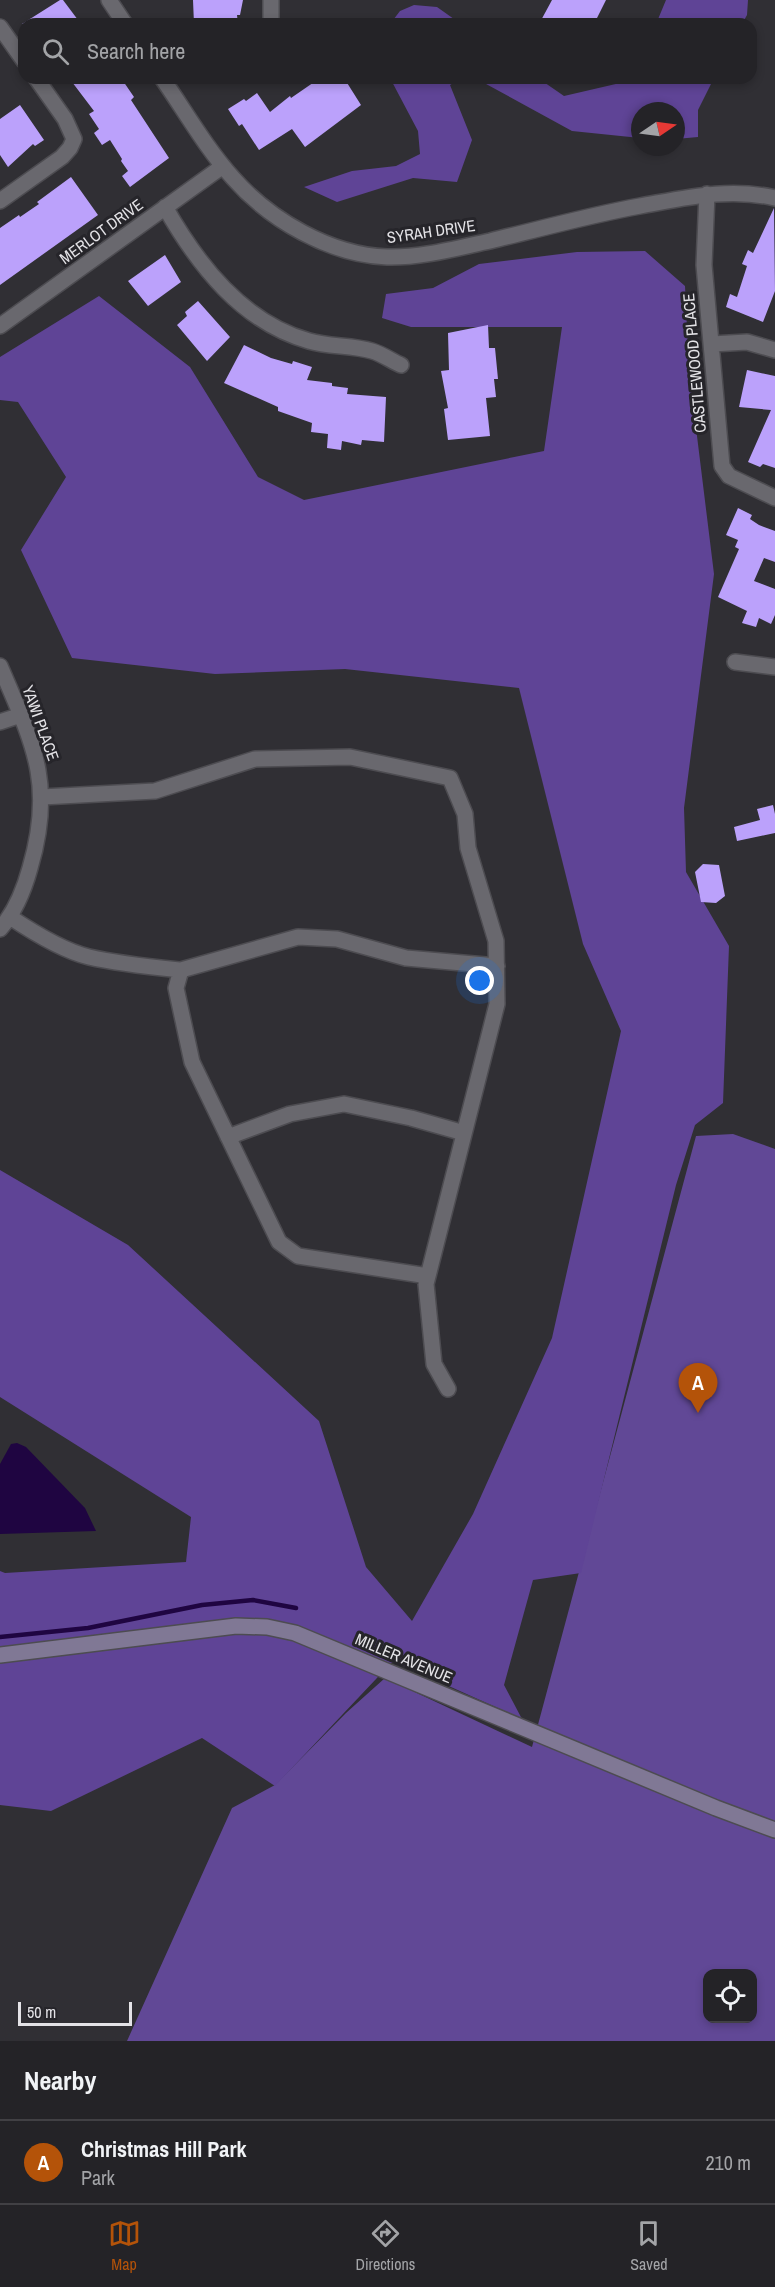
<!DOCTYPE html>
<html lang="en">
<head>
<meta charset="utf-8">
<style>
  :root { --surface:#242327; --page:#302f33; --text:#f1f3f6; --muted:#a3a4a7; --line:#414044; --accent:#b45309 }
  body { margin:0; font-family:"Archivo Narrow",sans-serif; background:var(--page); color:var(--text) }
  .controls { position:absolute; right:18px; bottom:18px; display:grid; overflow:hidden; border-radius:12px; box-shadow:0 3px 9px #0003 }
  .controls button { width:54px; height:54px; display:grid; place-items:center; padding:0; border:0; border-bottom:2px solid var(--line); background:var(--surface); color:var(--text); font:30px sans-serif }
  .compass { position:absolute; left:631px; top:102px; width:54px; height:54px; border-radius:50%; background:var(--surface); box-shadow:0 3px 9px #0003; rotate:77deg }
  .scale { position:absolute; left:18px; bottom:15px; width:114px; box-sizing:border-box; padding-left:6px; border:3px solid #e4e3e7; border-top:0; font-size:16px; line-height:21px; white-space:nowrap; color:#e4e3e7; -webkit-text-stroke:4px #26252a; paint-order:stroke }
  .you { position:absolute; left:480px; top:981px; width:21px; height:21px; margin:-15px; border:4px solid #fff; border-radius:50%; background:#1a73e8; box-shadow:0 0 0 9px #1a73e833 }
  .badge { display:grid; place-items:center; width:39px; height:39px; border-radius:50%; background:var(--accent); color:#fff; font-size:20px; font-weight:700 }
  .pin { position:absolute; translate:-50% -50px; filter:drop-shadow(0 2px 3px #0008) }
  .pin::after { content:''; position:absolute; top:32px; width:21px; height:18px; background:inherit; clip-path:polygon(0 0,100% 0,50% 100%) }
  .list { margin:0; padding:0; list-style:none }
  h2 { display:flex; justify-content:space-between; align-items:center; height:78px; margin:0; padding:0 24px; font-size:26px }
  h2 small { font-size:20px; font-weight:400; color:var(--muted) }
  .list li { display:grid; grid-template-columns:39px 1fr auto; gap:18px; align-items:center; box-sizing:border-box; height:84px; padding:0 24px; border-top:2px solid var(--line) }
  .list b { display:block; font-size:22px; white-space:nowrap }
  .list p { margin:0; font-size:20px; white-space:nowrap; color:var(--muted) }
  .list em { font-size:20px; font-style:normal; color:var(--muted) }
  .icon { flex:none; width:33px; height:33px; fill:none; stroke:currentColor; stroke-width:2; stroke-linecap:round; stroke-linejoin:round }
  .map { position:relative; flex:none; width:775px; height:2041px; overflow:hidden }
  .search { position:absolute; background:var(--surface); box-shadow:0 3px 9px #0003; left:18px; right:18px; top:18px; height:66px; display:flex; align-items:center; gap:15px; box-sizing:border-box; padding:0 21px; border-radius:18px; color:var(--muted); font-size:22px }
  .sheet { height:162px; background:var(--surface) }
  nav { display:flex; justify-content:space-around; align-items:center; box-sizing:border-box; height:84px; border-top:2px solid var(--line); background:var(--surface); font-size:16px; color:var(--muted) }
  nav a { display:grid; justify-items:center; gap:3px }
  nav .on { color:var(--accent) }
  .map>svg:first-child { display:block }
  .green { fill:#614896; fill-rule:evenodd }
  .forest { fill:#5f4496 }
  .water { fill:#1f0541 }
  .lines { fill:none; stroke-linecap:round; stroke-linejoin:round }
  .stream { stroke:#1f0541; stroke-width:4.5 }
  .building { fill:#bba1fb }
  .street-casing { stroke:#4d4c51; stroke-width:18 }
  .secondary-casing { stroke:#4d4c51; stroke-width:18 }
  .street { stroke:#69686e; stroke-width:15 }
  .secondary { stroke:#807895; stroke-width:15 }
  .labels { text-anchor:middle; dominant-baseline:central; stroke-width:6; stroke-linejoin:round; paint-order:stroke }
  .street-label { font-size:16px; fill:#e4e3e7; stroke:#26252a }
</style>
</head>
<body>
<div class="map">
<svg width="775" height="2041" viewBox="0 0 775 2041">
  <rect width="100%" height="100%" fill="#302f34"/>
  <!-- green -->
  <path class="green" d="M733,1134L775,1149V2041H127L232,1808L275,1785L346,1713L385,1678L532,1747L696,1136ZM708,1974H752V2018H708Z"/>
  <!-- forest -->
  <path class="forest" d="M666,0H748L747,15L742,24H656Z
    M414,5L437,7L461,24H390L400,11Z
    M390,78H462L450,85L472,140L457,182L413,178L337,202L304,187L352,171L396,166L420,154L418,131Z
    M475,78H538L564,96L633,80L634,78H714L698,110V137L676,139V111H640V138L572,131Z
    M645,251L685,286L689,371L714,574L684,808L686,872L729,946L723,1103L695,1125L676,1185L581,1573L533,1580L504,1685L522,1719L393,1661L275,1786L202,1738L51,1811L0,1805V1571L5,1573L186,1562L191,1517L0,1397V1170L128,1245L319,1421L366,1567L412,1621L473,1514L552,1338L621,1031L583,944L519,688L345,669L215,674L72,658L21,550L66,477L18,402L0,400V357L99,296L190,367L258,477L304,500L544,451L562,327H411L382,318L386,294L433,288L479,264L577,252Z"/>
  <!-- water -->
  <path class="water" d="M17,1443L26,1447L85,1508L96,1531L0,1534V1464L11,1444Z"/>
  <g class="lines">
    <!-- stream -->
    <path class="stream" d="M0,1637L88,1628L202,1605L253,1600L296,1608"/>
  </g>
  <!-- building -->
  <path class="building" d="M60,0H63L81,24H22Z
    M193,0H243L240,15H237L238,24H194Z
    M552,0H606L594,24H539Z
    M69,78H121L134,97L131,100L169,158L130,187L122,176L128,171L121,161L122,159L110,140L102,145L94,133L99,129L89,114L94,111Z
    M320,78H344L361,105L305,147L292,129L259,150L242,124L239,126L228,109L244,99L246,101L257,93L270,112L290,96L291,98Z
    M20,105L44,140L35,146L33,144L8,167L0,155V119Z
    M71,177L98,215L0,285V228L19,215L20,217L39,204L37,202Z
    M774,208L775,291L763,322L726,307L730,294L737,297L747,266L742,264L748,250L753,253Z
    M165,255L181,282L148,306L128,281Z
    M198,301L230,337L207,361L177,325L187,316L185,312Z
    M488,325L489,348H495L498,379H494L496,397L486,398L490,436L448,440L444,409L448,408L441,371L449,370L448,333Z
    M244,345L271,358L292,364L293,361L312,367L307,380L332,383V386L348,388L347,394L386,397L384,442L362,440L361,445L342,441L341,450L327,448L328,434L311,432L312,423L278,411V407L224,383Z
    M747,370L775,376V468L763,464L760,467L748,462L771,410L739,407Z
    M738,508L752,515L750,519L759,525L775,531V562L764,558L754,581L775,589V615L771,624L759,618L756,627L742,623L747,611L718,597L739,549L735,547L738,540L726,535Z
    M773,805L775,814V833L737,841L734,827L760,820L757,809Z
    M703,864L719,865L725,896L716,903L701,902L695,872Z"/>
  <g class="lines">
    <!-- street casing -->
    <g class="street-casing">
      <path id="street" d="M109,0L125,24
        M271,0V24
        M0,27L24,61
        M162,78C185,111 206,148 233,178C270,220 330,255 387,257C421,258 457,248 490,241C540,229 590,215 640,206C685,198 729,187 775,198
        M707,194L704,265L722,466L729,476L775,498
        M0,201L62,157L70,148L74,139L65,119L36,78
        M165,207C198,265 242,322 309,341C329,347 352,345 372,351C382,354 392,361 401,365
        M0,326L223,166
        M712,344L747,342L775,350
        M735,662L775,667
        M0,666C33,743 55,783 30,868C24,890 16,911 0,929
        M0,722L21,715
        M42,797L155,791L255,759L350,757L450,778L465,814L468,848L496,941L497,1004L426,1284L434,1364L448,1389
        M10,917C31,931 64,951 89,957C119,964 151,967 181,970
        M228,1137L290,1114L344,1104L411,1118L464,1133
        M428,1276L298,1256L279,1242L192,1062L176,988L181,970L298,937L337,939L406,958L497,966"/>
    </g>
    <!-- secondary casing -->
    <g class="secondary-casing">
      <path id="secondary" d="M0,1655L236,1626L267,1627L295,1633L716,1808L775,1830"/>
    </g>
    <!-- street -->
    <use href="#street" class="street"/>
    <!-- secondary -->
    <use href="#secondary" class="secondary"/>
  </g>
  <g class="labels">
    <!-- street labels -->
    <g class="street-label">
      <text transform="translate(101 231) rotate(-36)">MERLOT DRIVE</text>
      <text transform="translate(431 231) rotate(-8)">SYRAH DRIVE</text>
      <text transform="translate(694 363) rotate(-95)">CASTLEWOOD PLACE</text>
      <text transform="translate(41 723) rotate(70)">YAWI PLACE</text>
      <text transform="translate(404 1658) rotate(23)">MILLER AVENUE</text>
    </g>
  </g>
</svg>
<div class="controls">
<button><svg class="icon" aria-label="locate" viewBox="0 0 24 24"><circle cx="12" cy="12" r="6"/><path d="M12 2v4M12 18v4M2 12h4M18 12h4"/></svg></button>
</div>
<svg class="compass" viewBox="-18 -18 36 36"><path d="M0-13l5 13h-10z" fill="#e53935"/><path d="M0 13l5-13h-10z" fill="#a3a4a7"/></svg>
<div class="scale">50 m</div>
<div class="you"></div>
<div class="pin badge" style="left:698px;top:1413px">A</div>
<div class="search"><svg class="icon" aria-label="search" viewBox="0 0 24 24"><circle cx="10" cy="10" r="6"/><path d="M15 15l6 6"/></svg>Search here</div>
</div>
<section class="sheet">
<h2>Nearby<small></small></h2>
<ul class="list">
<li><span class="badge">A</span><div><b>Christmas Hill Park</b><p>Park</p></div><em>210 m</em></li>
</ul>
</section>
<nav>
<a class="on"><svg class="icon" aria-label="map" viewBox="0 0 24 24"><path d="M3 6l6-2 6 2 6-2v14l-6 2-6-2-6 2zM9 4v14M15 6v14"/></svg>Map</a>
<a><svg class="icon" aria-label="directions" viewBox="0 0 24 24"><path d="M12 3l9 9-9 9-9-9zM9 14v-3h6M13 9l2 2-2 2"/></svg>Directions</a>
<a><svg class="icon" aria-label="saved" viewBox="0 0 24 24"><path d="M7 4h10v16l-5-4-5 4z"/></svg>Saved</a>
</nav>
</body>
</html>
